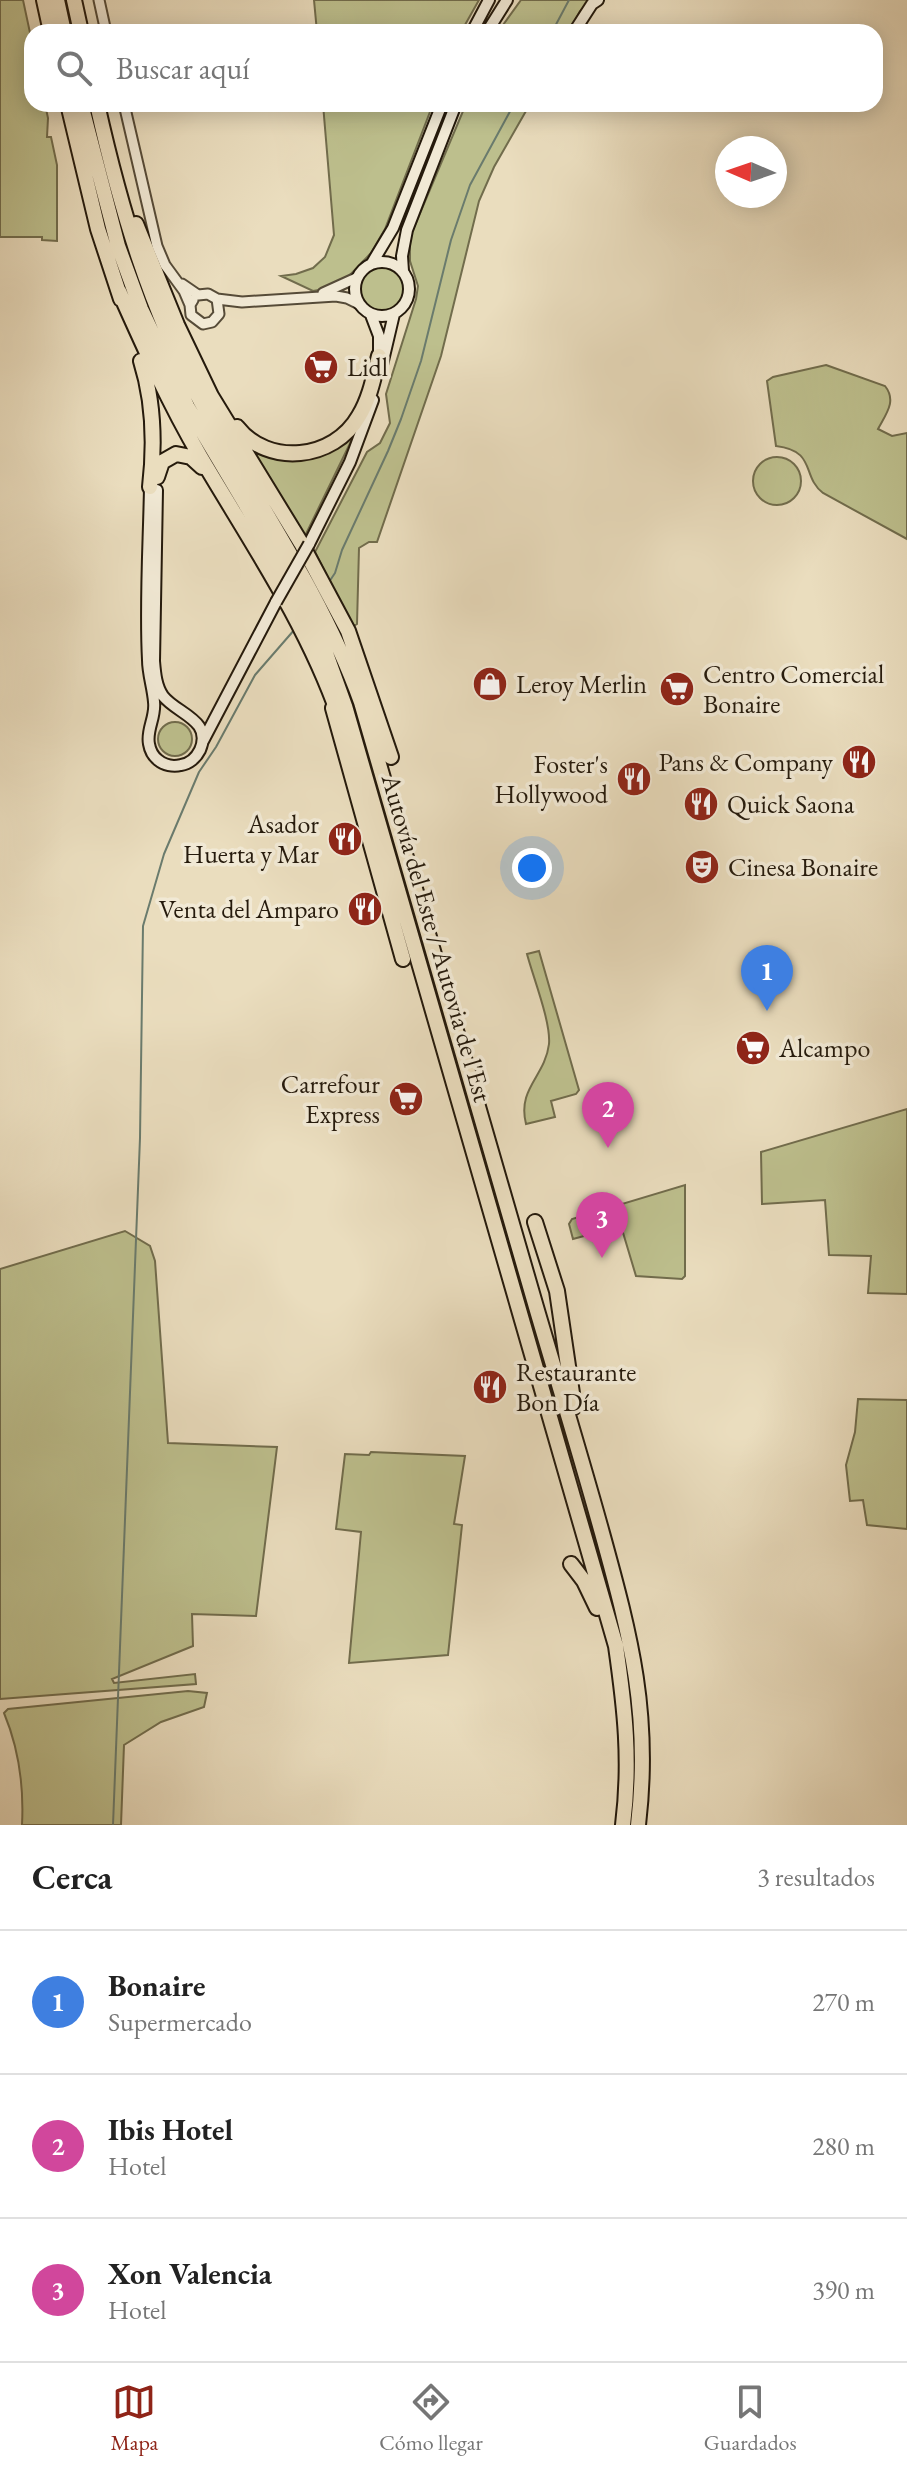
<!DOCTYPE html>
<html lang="es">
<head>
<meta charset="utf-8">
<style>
  :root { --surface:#fff; --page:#f2f2f2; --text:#222; --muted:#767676; --line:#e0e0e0; --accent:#8f2418 }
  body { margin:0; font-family:"EB Garamond",serif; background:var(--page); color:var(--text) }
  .compass { position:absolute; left:715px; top:136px; width:72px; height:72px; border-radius:50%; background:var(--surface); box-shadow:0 4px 20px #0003; rotate:272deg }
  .you { position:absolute; left:532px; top:868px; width:28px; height:28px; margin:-20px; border:6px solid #fff; border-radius:50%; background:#1a73e8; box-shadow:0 0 0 12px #1a73e833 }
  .badge { display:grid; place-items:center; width:52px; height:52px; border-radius:50%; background:var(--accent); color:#fff; font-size:26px; font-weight:700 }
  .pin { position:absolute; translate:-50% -66px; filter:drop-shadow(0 2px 4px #0008) }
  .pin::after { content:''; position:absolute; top:42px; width:28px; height:24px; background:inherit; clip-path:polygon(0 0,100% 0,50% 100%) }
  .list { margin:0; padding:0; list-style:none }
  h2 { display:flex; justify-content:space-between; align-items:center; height:104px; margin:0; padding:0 32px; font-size:34px }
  h2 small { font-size:26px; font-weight:400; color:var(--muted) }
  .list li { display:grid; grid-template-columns:52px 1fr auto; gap:24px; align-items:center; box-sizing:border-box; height:144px; padding:0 32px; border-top:2px solid var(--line) }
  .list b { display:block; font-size:30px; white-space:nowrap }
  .list p { margin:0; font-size:26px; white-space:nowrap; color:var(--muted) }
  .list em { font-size:26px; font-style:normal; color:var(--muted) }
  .icon { flex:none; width:44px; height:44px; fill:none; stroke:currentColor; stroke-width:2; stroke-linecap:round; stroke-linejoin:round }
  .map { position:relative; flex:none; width:907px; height:1825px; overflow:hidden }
  .search { position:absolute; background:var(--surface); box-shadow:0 4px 20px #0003; left:24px; right:24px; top:24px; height:88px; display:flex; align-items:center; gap:20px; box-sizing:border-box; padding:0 28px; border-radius:24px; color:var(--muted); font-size:30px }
  .sheet { height:536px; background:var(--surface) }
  nav { display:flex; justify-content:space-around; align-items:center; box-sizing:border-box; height:112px; border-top:2px solid var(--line); background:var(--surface); font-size:22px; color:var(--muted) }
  nav a { display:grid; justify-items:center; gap:4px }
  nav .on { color:var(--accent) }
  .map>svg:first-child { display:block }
  .green { fill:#bdbf8d; stroke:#716c4c; stroke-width:2 }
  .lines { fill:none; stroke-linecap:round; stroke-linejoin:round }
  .stream { stroke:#6a7b6d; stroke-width:2 }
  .tertiary-casing { stroke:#564b38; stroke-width:13 }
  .secondary-casing { stroke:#251a0c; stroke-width:14 }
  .motorway-casing { stroke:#251a0c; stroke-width:18 }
  .tertiary { stroke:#f1e9d5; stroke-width:9 }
  .secondary { stroke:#f1e9d5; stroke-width:10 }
  .motorway { stroke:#eaddbe; stroke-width:14 }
  .secondary-bridge-casing { stroke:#251a0c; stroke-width:14; stroke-linecap:butt }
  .secondary-bridge { stroke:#f1e9d5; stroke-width:10 }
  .labels { text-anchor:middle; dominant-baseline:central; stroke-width:7; stroke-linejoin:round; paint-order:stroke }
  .poi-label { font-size:26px; fill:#251a0c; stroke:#f1e9d5; text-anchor:start }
  .street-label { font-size:26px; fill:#251a0c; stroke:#f1e9d5 }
</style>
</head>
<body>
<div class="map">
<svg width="907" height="1825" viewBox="0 0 907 1825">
  <rect width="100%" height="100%" fill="#eaddbe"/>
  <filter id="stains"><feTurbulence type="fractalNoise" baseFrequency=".0025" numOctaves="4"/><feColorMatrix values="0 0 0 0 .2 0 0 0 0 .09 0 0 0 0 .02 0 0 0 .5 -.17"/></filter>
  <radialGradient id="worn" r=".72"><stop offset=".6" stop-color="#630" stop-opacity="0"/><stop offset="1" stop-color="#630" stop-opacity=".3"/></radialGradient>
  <!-- green -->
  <path class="green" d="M0,0H23L32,42V104H45L48,118L47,137H51L57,165V241L42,240V237H0Z
    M314,0H479L461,32H317Z
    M521,0H591L580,11L569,32H498Z
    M323,104H433L385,229L371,253L348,277L330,288L313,291L281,276L296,274L313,268L325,257L334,235Z
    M466,104H530L494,167L479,201L441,356L377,542H369L359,548L357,624L352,627L315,552L367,452L380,443L390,423L386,394L416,299L418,286L410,261V237Z
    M359 289a23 23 0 1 1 46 0a23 23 0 1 1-46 0Z
    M826,365L885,386C897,401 886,414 878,429L892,436L907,433V539L823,493C801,476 817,451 776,446L767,381L773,377Z
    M357,429L305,536L246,444L288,458Z
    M753 481a24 24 0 1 1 48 0a24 24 0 1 1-48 0Z
    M158 739a17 17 0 1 1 34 0a17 17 0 1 1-34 0Z
    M539,951L579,1090L576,1094L551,1101L555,1117L526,1124C517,1088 545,1077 549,1044C551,1022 533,977 527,954Z
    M907,1109V1294L868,1293L871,1256L829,1255L825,1200L762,1204L761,1152Z
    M685,1185V1276L682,1279L636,1276L621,1226L573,1239L569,1224L572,1219Z
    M125,1231L150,1246L155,1261L168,1443L277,1447L256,1616L192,1614L193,1646L112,1679L114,1683L195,1674L196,1684L0,1699V1269Z
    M858,1399L907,1400V1529L867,1525L863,1500L850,1501L846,1465L855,1432Z
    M371,1452L465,1456L454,1524L462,1525L448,1655L349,1663L361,1532L336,1529L345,1454L369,1455Z
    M188,1691L207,1693L204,1707L161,1722L124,1745L121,1825H22C24,1786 19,1749 4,1713L8,1709Z"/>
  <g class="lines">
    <!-- stream -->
    <path class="stream" d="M552,32L569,0
      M329,582L335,573L342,550L388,451L401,419L421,361L451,240L470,185L514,104
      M113,1825L140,1138L143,926L164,854L199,772L216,747L255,675L295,629"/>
    <!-- tertiary casing -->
    <g class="tertiary-casing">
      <path id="tertiary" d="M99,0L106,32
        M124,104L157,246L165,265L184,291L190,305
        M182,284L198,295L208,294L217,299L242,302L336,296L347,298L359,304
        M323,293L356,278
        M193,300L190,305L191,315L203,324L212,322L219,314L217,299"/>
    </g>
    <!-- secondary casing -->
    <g class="secondary-casing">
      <path id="secondary" d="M472,32L489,0
        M487,32L507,0
        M574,32L592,4L598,0
        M355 289a27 27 0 1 1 54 0a27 27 0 1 1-54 0Z
        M372,263L393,228L442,104
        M403,271L402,256L407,230L456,104
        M371,315L379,336V362
        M382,365L394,314
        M150,487C149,544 145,603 148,660C148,674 153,688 154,702C156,717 146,730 149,744C150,750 153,756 158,760C164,765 173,767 181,765C189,764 196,758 200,750C213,720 177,714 163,696C156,686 155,673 154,661L157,490
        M309,544L350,462L373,400
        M203,741L276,602"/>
    </g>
    <!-- motorway casing -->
    <g class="motorway-casing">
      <path id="motorway" d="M44,0L51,32
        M57,0L64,32
        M74,0L81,32
        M68,104L98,229L121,299
        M81,104L118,246L141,309L187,406L274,552L322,642L345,706L616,1646C625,1709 631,1761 623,1825
        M97,104C120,207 150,309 201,402C256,501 322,594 361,702C421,903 478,1105 536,1307C558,1382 581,1457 602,1533C631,1638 651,1715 638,1825
        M136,224L177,325L211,396L301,543L348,631L391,757
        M119,291C144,347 169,403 200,456C250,541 306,622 339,716
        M141,361C154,402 155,444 150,487
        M237,427C268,467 334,460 359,416C370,398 374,376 379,356
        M157,477L162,462L176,454L191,457L202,467
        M333,708L403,959
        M535,1222L557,1291L574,1407
        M571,1564L584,1581L597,1608"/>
    </g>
    <!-- tertiary -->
    <use href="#tertiary" class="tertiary"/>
    <!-- secondary -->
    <use href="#secondary" class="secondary"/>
    <!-- motorway -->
    <use href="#motorway" class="motorway"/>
    <!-- secondary-bridge casing -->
    <g class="secondary-bridge-casing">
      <path id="secondary-bridge" d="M276,602L309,544"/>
    </g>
    <!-- secondary-bridge -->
    <use href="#secondary-bridge" class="secondary-bridge"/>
  </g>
  <!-- icons -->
  <defs>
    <g id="supermarket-disc" transform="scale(1.8)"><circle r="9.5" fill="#8f2418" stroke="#f1e9d5"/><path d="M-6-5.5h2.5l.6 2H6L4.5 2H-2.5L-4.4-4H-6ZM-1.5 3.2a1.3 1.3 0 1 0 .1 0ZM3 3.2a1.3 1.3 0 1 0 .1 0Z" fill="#fff"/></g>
    <g id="shop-disc" transform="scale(1.8)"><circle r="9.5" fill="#8f2418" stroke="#f1e9d5"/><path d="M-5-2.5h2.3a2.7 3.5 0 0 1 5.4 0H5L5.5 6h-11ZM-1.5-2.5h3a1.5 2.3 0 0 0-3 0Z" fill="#fff"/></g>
    <g id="restaurant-disc" transform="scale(1.8)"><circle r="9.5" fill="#8f2418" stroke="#f1e9d5"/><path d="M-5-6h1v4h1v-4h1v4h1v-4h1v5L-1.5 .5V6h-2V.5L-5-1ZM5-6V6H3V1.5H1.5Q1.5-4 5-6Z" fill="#fff"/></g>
    <g id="theatre-disc" transform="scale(1.8)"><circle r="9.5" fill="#8f2418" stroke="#f1e9d5"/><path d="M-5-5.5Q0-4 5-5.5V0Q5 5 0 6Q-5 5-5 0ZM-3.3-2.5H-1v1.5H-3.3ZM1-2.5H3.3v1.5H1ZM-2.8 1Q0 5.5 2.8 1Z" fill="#fff"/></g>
  </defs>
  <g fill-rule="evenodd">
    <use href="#supermarket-disc" x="321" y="367"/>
    <use href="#shop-disc" x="490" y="684"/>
    <use href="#supermarket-disc" x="677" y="689"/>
    <use href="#restaurant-disc" x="859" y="762"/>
    <use href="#restaurant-disc" x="634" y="779"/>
    <use href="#restaurant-disc" x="701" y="804"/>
    <use href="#restaurant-disc" x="345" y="839"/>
    <use href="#theatre-disc" x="702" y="867"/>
    <use href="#restaurant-disc" x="365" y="909"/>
    <use href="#supermarket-disc" x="753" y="1048"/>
    <use href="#supermarket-disc" x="406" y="1099"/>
    <use href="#restaurant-disc" x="490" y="1387"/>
  </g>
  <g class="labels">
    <!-- poi labels -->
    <g class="poi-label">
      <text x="347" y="367">Lidl</text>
      <text x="703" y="674">Centro Comercial<tspan x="703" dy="30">Bonaire</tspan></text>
      <text x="516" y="684">Leroy Merlin</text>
      <text x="833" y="762" text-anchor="end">Pans &amp; Company</text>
      <text x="608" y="764" text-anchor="end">Foster's<tspan x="608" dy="30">Hollywood</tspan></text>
      <text x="727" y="804">Quick Saona</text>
      <text x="319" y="824" text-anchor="end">Asador<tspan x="319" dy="30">Huerta y Mar</tspan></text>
      <text x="728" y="867">Cinesa Bonaire</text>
      <text x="339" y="909" text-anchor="end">Venta del Amparo</text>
      <text x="779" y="1048">Alcampo</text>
      <text x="380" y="1084" text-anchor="end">Carrefour<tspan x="380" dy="30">Express</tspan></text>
      <text x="516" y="1372">Restaurante<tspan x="516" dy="30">Bon Día</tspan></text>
    </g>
    <!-- street labels -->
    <g class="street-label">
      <text transform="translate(437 938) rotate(74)">Autovía del Este / Autovia de l'Est</text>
    </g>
  </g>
  <rect width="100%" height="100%" filter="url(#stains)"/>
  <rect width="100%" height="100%" fill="url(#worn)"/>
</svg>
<svg class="compass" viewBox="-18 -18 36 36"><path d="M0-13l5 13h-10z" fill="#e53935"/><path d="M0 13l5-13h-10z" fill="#767676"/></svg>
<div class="you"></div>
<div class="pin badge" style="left:767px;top:1011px;background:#3f7fe0">1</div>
<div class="pin badge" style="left:608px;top:1148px;background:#d1479c">2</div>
<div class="pin badge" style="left:602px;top:1258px;background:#d1479c">3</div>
<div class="search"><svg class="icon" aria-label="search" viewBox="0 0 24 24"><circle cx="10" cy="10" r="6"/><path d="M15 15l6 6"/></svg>Buscar aquí</div>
</div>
<section class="sheet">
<h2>Cerca<small>3 resultados</small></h2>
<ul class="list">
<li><span class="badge" style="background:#3f7fe0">1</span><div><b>Bonaire</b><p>Supermercado</p></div><em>270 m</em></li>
<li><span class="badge" style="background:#d1479c">2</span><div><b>Ibis Hotel</b><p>Hotel</p></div><em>280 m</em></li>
<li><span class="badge" style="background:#d1479c">3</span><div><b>Xon Valencia</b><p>Hotel</p></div><em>390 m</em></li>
</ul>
</section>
<nav>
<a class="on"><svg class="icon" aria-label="map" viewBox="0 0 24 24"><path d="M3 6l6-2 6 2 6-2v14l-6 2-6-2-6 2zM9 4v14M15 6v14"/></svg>Mapa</a>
<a><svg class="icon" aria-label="directions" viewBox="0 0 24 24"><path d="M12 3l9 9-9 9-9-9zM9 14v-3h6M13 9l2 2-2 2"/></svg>Cómo llegar</a>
<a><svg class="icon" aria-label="saved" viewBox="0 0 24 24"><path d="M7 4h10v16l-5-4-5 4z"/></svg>Guardados</a>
</nav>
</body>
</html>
